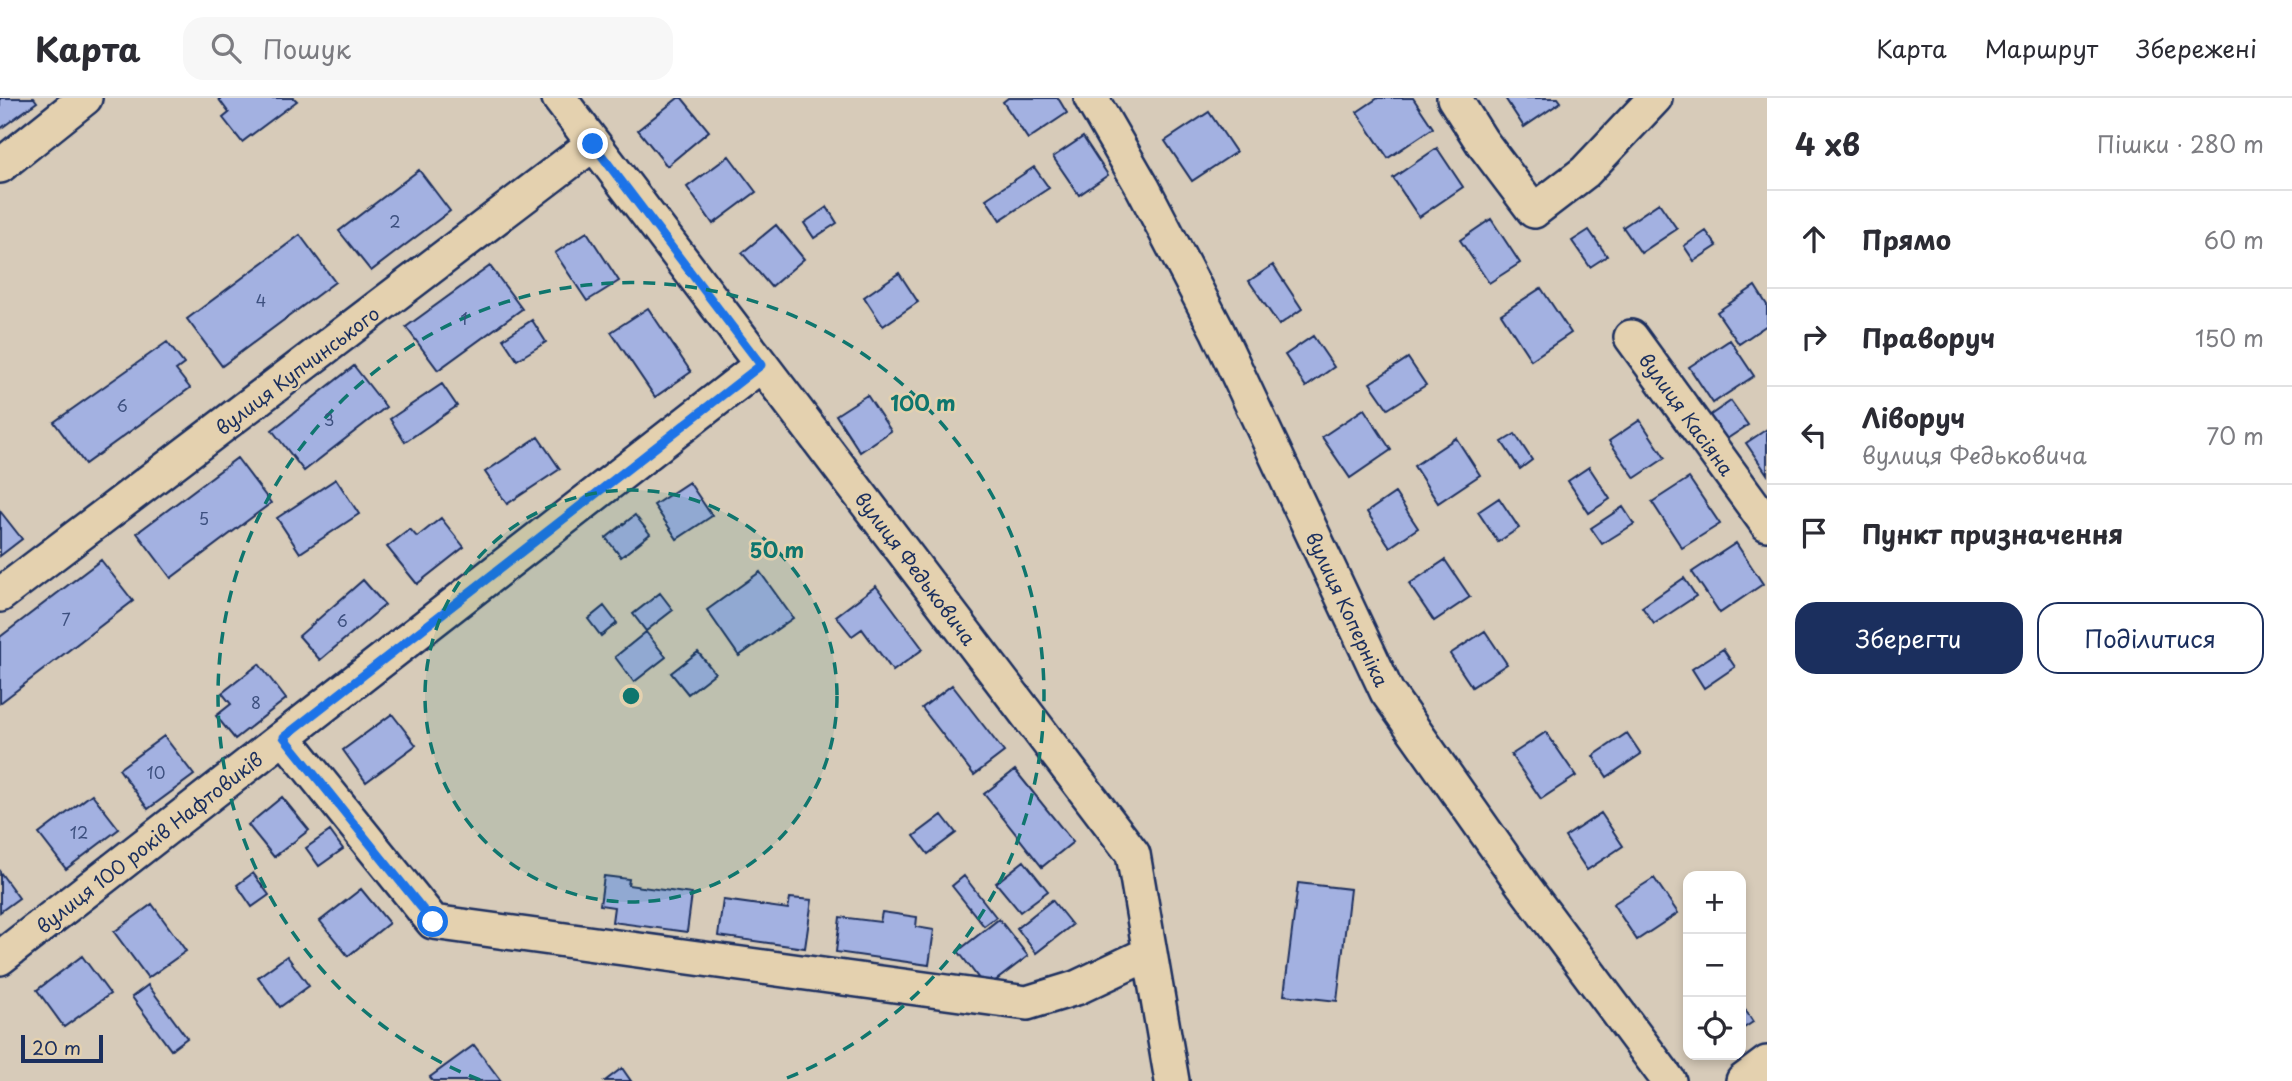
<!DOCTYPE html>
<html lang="uk">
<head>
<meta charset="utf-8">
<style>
  :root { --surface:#fff; --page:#f7f7f7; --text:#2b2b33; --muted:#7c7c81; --line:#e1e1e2; --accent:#1b2f5e }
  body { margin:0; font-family:"Playpen Sans",sans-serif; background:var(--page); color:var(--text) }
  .controls { position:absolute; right:21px; bottom:21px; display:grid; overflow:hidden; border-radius:14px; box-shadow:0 4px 10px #0003 }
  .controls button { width:63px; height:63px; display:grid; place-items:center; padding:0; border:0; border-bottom:2px solid var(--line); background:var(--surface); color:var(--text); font:35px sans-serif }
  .scale { position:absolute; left:21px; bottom:18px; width:82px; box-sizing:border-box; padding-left:7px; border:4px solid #1b2f5e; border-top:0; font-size:19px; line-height:24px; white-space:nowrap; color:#1b2f5e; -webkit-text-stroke:5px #e4d1af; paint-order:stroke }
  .stop { position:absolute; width:21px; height:21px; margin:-16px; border:5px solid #1a73e8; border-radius:50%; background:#fff }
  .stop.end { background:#1a73e8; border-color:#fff; box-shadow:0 2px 7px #0008 }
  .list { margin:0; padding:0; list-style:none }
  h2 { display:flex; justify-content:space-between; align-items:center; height:91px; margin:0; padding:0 28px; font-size:30px }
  h2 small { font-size:23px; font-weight:400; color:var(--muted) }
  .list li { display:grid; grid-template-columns:46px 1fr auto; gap:21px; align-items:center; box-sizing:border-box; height:98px; padding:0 28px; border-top:2px solid var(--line) }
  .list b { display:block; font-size:26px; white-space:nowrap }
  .list p { margin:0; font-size:23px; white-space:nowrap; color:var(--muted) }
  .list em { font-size:23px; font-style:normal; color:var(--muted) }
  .actions { display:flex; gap:14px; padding:21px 28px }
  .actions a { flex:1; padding:16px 0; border:2px solid var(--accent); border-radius:21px; text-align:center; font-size:24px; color:var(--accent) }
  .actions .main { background:var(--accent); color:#fff }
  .icon { flex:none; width:38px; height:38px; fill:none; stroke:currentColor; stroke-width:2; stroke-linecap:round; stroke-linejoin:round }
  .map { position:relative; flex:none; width:1767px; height:983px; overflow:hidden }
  header { display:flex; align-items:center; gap:42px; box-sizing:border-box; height:98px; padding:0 35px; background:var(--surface); border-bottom:2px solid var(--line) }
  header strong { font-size:33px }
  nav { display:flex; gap:38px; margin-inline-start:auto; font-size:24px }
  .search { width:490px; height:63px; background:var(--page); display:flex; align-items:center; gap:18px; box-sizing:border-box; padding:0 24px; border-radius:21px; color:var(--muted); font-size:26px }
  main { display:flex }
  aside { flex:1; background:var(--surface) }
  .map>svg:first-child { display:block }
  .building { fill:#a3b1e1; stroke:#1b2f5e; stroke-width:2 }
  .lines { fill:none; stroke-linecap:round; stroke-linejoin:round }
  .minor-casing { stroke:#1b2f5e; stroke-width:38 }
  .minor { stroke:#e4d1af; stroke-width:33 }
  .route { stroke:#1a73e8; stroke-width:9 }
  .ring { fill:none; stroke:#0f766e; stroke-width:3.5; stroke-dasharray:12 9 }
  .labels { text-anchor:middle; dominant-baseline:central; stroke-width:5; stroke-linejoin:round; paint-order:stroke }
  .number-label { font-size:16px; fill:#3d507f }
  .street-label { font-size:19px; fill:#1b2f5e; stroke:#e4d1af }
  .centre { fill:#0f766e; stroke:#e4d1af; stroke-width:3.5 }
  .ring-label { font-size:21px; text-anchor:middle; font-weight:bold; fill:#0f766e; stroke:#e4d1af; stroke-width:5; stroke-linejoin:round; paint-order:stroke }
</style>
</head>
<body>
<header>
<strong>Карта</strong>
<div class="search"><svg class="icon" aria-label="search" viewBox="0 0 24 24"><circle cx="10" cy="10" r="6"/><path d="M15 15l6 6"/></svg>Пошук</div>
<nav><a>Карта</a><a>Маршрут</a><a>Збережені</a></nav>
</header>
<main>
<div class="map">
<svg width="1767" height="983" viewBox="0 0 1767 983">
  <rect width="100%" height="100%" fill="#d7cbb9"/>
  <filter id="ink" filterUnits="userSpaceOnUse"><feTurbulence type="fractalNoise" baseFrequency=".0143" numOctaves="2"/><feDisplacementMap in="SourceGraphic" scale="14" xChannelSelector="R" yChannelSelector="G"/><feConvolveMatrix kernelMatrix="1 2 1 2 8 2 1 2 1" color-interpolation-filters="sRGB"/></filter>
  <g filter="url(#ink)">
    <!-- building -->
    <path class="building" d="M0,0H34L37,4L0,31Z
      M218,0H294L297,3L242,44L223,20L229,15Z
      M678,0H682L709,33L667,68L638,32Z
      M1008,0H1058L1067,15L1028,41L1003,4Z
      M1378,0H1413L1433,30L1388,60L1357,14Z
      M1505,0H1558L1561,4L1524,29Z
      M1209,14L1236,54L1192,83L1165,43Z
      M1083,39L1108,77L1079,97L1053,59Z
      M1437,50L1463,89L1419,119L1393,80Z
      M729,58L756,94L713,126L687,89Z
      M1034,69L1049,90L1000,122L986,101Z
      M419,72L450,113L371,173L339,133Z
      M1659,105L1677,131L1641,155L1623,129Z
      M827,109L837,125L814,140L804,125Z
      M1491,121L1520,165L1489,185L1460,142Z
      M776,127L804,161L771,189L742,155Z
      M1589,132L1607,158L1590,169L1572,143Z
      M1706,133L1717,148L1694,163L1684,148Z
      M587,134L619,183L587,203L555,155Z
      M300,137L335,184L222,268L187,221Z
      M1273,167L1302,211L1279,227L1249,183Z
      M490,168L522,211L438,272L406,229Z
      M899,175L918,204L883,228L864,199Z
      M1755,188L1767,207V227L1739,246L1717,214Z
      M1541,190L1571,235L1531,262L1501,216Z
      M648,210L691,274L655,299L611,234Z
      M532,222L546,244L517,262L503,241Z
      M1313,238L1334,269L1306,289L1285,257Z
      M1730,242L1754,278L1713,305L1689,269Z
      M167,244L184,266L176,272L190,290L85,366L54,324Z
      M1408,260L1426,287L1388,311L1370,285Z
      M354,268L386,309L304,373L272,332Z
      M442,286L457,308L405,344L390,321Z
      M867,297L891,333L860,354L836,317Z
      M1731,303L1748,327L1719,346L1703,322Z
      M1364,311L1391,352L1350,380L1322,339Z
      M1640,322L1665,360L1635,380L1609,343Z
      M1767,331V376L1746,345Z
      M1515,336L1532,362L1520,371L1502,344Z
      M538,339L560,371L507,406L485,374Z
      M1456,340L1480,377L1438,405L1414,368Z
      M237,360L271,405L171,480L137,435Z
      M1589,369L1610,401L1589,415L1568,383Z
      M1689,380L1720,426L1682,450L1652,404Z
      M336,381L359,416L300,455L277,420Z
      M689,384L712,418L677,441L654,407Z
      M1395,395L1418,430L1390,449L1367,414Z
      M1499,400L1519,430L1498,444L1478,414Z
      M1623,409L1634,426L1602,446L1591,430Z
      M0,413L22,441L0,458Z
      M635,417L650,436L621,459L606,440Z
      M441,420L464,449L417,486L387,449L410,431L417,439Z
      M1736,445L1763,486L1720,515L1692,474Z
      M101,462L133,503L0,605V539Z
      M1445,462L1470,499L1434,523L1409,486Z
      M760,474L793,520L739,558L707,512Z
      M1684,480L1696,498L1654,526L1642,509Z
      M363,482L385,507L320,562L299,538Z
      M876,488L923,551L893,573L862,531L852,538L836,518Z
      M660,495L673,512L646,533L633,516Z
      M604,508L617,525L601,538L588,521Z
      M1485,533L1507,566L1472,589L1450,556Z
      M646,534L666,559L634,584L615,559Z
      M1723,551L1735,569L1704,590L1692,571Z
      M698,554L715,575L688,596L671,575Z
      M259,566L286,601L235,641L216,618L231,606L222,595Z
      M952,587L1004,654L974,677L922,610Z
      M392,616L416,647L366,684L343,652Z
      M1546,634L1576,678L1541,701L1511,657Z
      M1627,635L1641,656L1607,679L1593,658Z
      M164,638L194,677L148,711L119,671Z
      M1015,672L1073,744L1042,769L984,696Z
      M92,696L119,731L66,771L39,736Z
      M282,699L309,732L274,759L248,727Z
      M1601,715L1623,748L1587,772L1565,739Z
      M942,717L956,735L928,756L914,738Z
      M330,733L343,751L319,768L306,750Z
      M1024,763L1048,793L1020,814L996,785Z
      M0,774L19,800L0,814Z
      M253,775L269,797L252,809L237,787Z
      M604,778L629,781L628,787L692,796L687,834L612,824L614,809L600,807Z
      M964,778L996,819L984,828L952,788Z
      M1654,780L1678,815L1637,842L1613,806Z
      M1298,785L1350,791L1337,903L1284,897Z
      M361,791L389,825L348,858L320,823Z
      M790,800L812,802L805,850L718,838L723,802L788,811Z
      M1052,802L1072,827L1036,855L1017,830Z
      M152,806L186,853L148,880L114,834Z
      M882,814L917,819L916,829L934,832L929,867L836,854L840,819L880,824Z
      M999,821L1028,858L986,890L958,853Z
      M82,858L110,896L64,929L37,892Z
      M287,858L309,888L280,909L258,879Z
      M148,887L187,940L171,952L132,899Z
      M1741,905L1753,924L1741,932Z
      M474,947L501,983H433L430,979Z
      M622,970L631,983H605Z"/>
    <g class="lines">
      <!-- minor casing -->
      <g class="minor-casing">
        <path id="minor" d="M559,0L1133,756L1172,983
          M1091,0L1143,90L1217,232L1387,594L1523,787L1669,983
          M1454,0L1482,44L1534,113L1585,74L1655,0
          M0,68L85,0
          M1631,239L1767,426
          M0,497L593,46
          M284,639L433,824L1027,905L1076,890L1150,855
          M0,860L761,267
          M1743,983L1767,965"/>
      </g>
      <!-- minor -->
      <use href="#minor" class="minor"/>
    </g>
  </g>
  <g class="lines" filter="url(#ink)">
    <!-- route -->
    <path class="route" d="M433,824L284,639L761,267L593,46"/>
  </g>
  <!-- distance rings -->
  <circle cx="631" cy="598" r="206" fill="#0f766e" fill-opacity=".12"/>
  <g class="ring">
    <circle cx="631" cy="598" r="206"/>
    <path d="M480 982A413 413 0 1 1 782 982"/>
  </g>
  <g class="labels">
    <!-- number labels -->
    <g class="number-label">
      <text x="395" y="123">2</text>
      <text x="261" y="202">4</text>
      <text x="464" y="220">1</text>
      <text x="122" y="307">6</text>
      <text x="329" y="321">3</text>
      <text x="204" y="420">5</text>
      <text x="66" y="521">7</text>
      <text x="342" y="522">6</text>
      <text x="256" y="604">8</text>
      <text x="156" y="674">10</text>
      <text x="79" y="734">12</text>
    </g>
    <!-- street labels -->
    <g class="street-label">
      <text transform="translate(297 272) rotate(-37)">вулиця Купчинського</text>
      <text transform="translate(1687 316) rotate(54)">вулиця Касіяна</text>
      <text transform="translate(916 470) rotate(53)">вулиця Федьковича</text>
      <text transform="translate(1348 511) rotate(65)">вулиця Коперніка</text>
      <text transform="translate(149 744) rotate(-38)">вулиця 100 років Нафтовиків</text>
    </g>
  </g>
  <circle cx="631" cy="598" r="10" class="centre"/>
  <g class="ring-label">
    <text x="923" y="313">100 m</text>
    <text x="777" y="460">50 m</text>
  </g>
</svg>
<div class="controls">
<button>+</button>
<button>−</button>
<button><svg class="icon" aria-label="locate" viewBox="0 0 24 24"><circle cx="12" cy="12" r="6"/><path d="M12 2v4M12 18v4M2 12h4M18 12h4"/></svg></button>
</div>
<div class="scale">20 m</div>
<div class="stop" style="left:433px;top:824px"></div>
<div class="stop end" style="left:593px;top:46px"></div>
</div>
<aside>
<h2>4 хв<small>Пішки · 280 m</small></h2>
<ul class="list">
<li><svg class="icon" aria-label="ahead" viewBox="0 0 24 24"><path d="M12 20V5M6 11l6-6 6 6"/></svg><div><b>Прямо</b></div><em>60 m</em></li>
<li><svg class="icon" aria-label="right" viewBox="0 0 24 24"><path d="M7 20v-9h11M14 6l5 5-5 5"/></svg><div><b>Праворуч</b></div><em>150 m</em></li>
<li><svg class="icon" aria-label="left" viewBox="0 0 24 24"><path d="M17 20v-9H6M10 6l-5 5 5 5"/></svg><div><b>Ліворуч</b><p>вулиця Федьковича</p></div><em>70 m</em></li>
<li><svg class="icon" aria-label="arrive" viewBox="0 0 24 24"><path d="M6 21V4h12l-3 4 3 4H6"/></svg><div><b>Пункт призначення</b></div></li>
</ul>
<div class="actions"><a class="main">Зберегти</a><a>Поділитися</a></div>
</aside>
</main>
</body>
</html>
